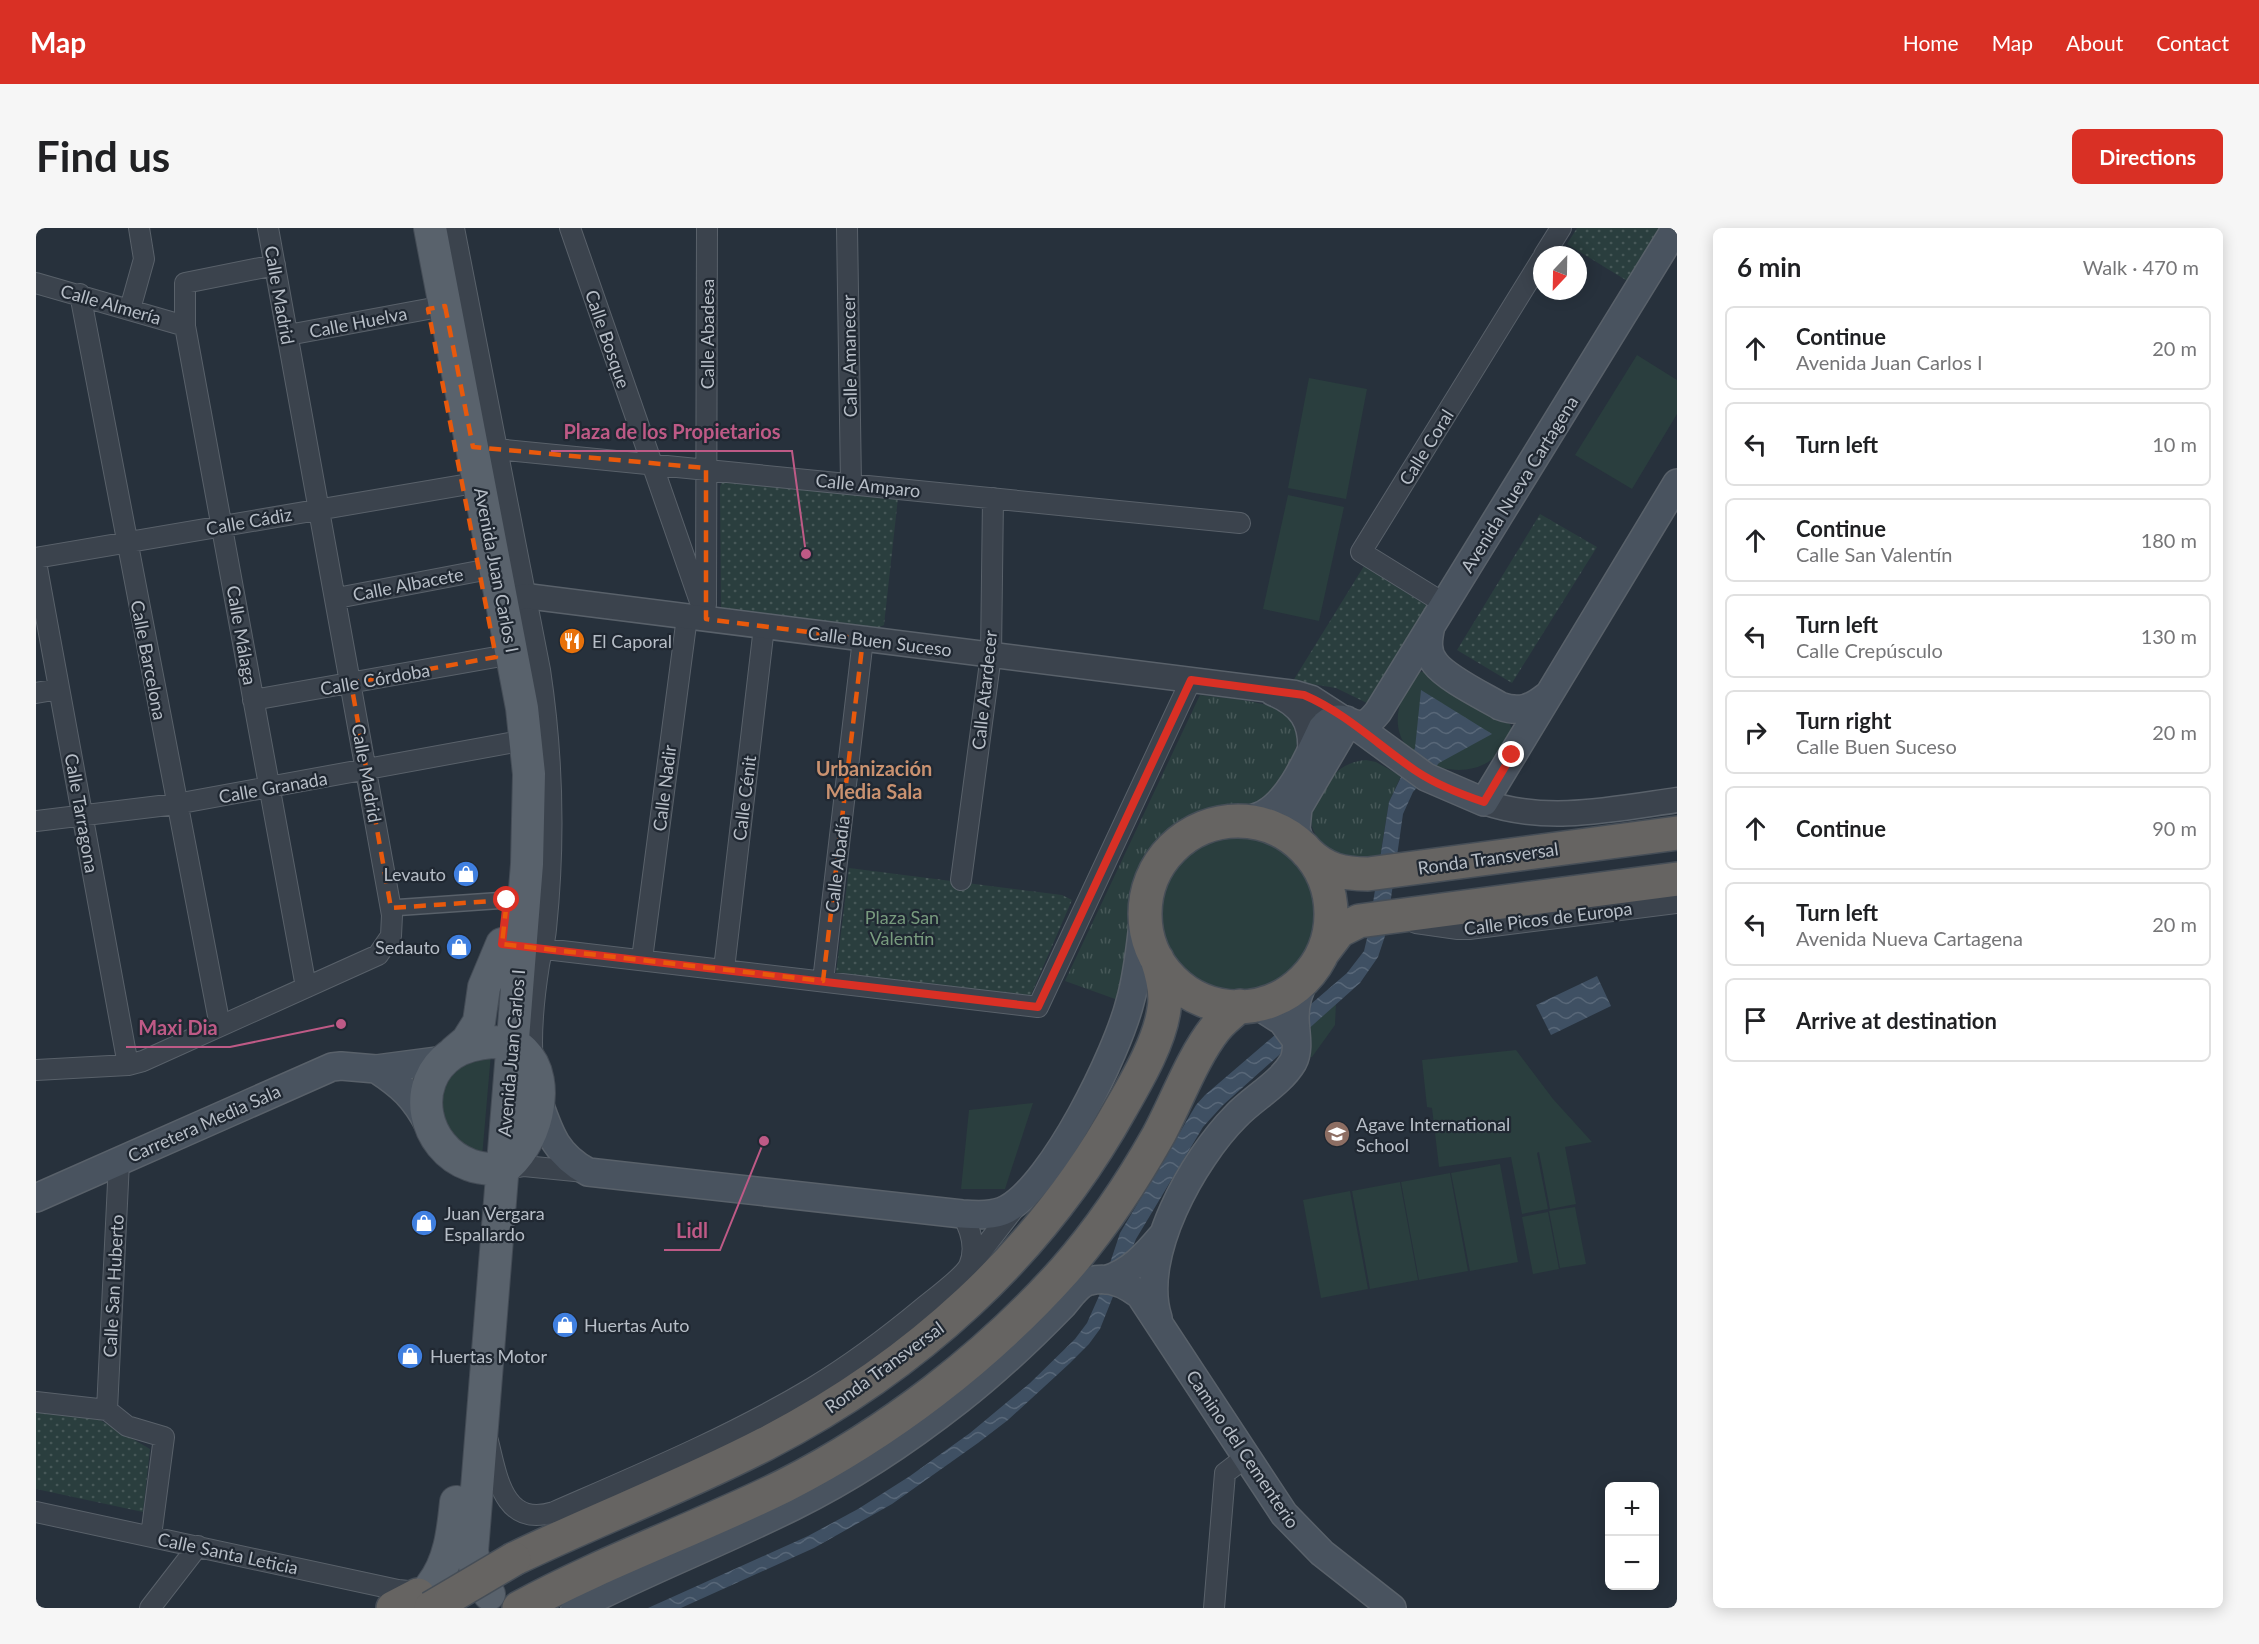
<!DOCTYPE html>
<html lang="en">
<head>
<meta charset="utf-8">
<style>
  :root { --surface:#fff; --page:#f6f6f6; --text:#202124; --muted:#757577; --line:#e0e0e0; --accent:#d93025 }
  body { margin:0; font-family:Lato,sans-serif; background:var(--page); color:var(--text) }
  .controls { position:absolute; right:18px; bottom:18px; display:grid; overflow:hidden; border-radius:9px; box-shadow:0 3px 15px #0003 }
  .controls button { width:54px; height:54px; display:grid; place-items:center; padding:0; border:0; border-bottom:2px solid var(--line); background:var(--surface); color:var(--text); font:30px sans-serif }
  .compass { position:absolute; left:1497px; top:18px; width:54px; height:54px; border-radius:50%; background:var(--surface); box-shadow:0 3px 15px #0003; rotate:202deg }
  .stop { position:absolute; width:18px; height:18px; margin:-14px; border:4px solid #d93025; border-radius:50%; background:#fff }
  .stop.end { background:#d93025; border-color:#fff; box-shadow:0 2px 6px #0008 }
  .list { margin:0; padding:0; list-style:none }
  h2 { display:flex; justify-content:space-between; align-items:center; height:78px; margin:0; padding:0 24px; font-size:26px }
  h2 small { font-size:20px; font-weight:400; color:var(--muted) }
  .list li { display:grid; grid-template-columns:39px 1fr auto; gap:18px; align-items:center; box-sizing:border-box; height:84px; margin:0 12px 12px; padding:0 12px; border:2px solid var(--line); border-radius:9px }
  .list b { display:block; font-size:22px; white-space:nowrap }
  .list p { margin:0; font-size:20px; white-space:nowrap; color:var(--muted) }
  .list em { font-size:20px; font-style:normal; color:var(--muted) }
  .icon { flex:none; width:33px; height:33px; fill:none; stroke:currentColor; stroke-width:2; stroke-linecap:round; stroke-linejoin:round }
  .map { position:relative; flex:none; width:1641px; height:1380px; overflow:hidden; border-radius:9px }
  header { display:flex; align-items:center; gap:36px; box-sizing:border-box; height:84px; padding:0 30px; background:var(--accent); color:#fff }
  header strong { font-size:28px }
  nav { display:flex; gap:33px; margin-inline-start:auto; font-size:21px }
  .intro { display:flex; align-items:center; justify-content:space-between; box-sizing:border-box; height:144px; padding:0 36px }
  h1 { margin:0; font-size:42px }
  .button { padding:15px 27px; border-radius:9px; background:var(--accent); color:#fff; font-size:21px; font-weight:700 }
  main { display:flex; gap:36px; padding:0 36px }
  aside { flex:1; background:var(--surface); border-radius:9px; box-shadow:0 3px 15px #0003 }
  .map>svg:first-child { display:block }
  .grass { fill:url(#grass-tufts) }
  .park { fill:url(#park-dots) }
  .garden { fill:#2a3e3e }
  .water { fill:url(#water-waves) }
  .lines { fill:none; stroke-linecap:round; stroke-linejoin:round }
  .pedestrian-casing { stroke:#59616a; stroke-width:18 }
  .minor-casing { stroke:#59616a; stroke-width:22 }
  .tertiary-casing { stroke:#59616a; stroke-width:27 }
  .secondary-casing { stroke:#59616a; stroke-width:30 }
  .primary-casing { stroke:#444c56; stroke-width:34 }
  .trunk-casing { stroke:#464e57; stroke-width:36 }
  .pedestrian { stroke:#3b434d; stroke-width:15 }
  .minor { stroke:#3b434d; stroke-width:20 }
  .tertiary { stroke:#3b434d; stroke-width:24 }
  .secondary { stroke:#49535f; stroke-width:27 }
  .primary { stroke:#59626c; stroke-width:32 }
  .trunk { stroke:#666462; stroke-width:33 }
  .trunk-bridge-casing { stroke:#464e57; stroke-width:36; stroke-linecap:butt }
  .trunk-bridge { stroke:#666462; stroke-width:33 }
  .route { stroke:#d93025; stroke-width:8 }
  .marked { fill:none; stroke:#e8590c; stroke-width:4.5; stroke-dasharray:12 8; stroke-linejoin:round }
  .labels { text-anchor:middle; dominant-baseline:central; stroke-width:4.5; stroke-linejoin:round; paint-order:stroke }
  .street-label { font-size:18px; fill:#b7bec7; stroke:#202832 }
  .poi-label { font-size:18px; fill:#b7bec7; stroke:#202832; text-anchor:start }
  .park-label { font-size:18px; fill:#789b7e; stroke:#202832 }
  .neighbourhood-label { font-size:20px; font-weight:bold; fill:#ca9270; stroke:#202832 }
  .leader { fill:none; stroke:#be5a86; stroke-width:2 }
  .callout-dot { fill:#be5a86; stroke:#202832; stroke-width:2 }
  .callout-label { font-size:20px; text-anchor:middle; font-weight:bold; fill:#be5a86; stroke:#202832; stroke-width:4.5; stroke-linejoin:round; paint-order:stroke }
</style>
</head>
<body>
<header>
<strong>Map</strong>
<nav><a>Home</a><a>Map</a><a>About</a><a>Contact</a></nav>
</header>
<div class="intro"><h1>Find us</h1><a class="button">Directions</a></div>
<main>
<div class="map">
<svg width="1641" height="1380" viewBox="0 0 1641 1380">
  <defs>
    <pattern id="grass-tufts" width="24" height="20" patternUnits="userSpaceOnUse" patternTransform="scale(1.5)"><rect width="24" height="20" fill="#2a3e3e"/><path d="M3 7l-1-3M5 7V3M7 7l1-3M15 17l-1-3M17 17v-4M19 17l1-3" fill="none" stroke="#475858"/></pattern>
    <pattern id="park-dots" width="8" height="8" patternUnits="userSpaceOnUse" patternTransform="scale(1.5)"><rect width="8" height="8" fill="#2a3e3e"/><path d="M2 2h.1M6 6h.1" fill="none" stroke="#475858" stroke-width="1.8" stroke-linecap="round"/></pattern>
    <pattern id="water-waves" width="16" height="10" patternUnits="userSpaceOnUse" patternTransform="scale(1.5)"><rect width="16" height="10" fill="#3f5063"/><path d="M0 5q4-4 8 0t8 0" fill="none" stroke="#586778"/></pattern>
  </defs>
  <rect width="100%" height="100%" fill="#27313c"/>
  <!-- grass -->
  <path class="grass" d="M1164,467C1205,473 1288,471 1253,537C1245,553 1237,570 1218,576C1209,579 1196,578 1186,579C1159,582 1133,598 1117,619C1104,635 1095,657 1094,678C1093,691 1096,705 1094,719C1093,736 1086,755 1082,772L1029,753Z
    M1330,532L1340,534L1365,548L1353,574L1344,629C1337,630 1329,631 1321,631C1300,629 1272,611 1275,587C1276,578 1283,570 1287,562C1297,544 1309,534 1330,532Z"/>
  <!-- park -->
  <path class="park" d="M1541,0H1626L1593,54L1531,16Z
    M687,250L862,270L848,397L839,401L685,382L684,259Z
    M1504,286L1561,319L1476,455L1421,422Z
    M1328,338L1393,379L1333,476L1300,460L1257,453Z
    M813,640L1026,667L1036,672L994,769L800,745Z
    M0,1182L64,1192L114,1221L107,1284L0,1261Z"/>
  <!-- garden -->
  <path class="garden" d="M1601,127L1641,152V186L1596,261L1539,227Z
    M1273,150L1331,161L1310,271L1252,260Z
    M1252,267L1308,279L1283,393L1227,381Z
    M1383,444H1392L1474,496L1476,502C1470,512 1464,525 1455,532C1429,551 1387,541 1369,516C1353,494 1366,461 1383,444Z
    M1110 686a92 92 0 1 1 184 0a92 92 0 1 1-184 0Z
    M1300,775L1299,797L1276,829H1272L1275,798Z
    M456,814L445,941L434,938L391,867Z
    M1480,822L1517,871L1556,914L1529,919L1540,976L1514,981L1503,924L1501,925L1512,981L1486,986L1475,929L1403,939L1396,880L1391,879L1386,832Z
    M997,875L969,961H925L933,882Z
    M1464,936L1482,1034L1434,1043L1415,945Z
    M1414,945L1432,1043L1383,1052L1365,954Z
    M1364,954L1382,1052L1334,1061L1316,963Z
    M1314,963L1332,1061L1285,1070L1267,972Z
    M1539,979L1550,1036L1524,1040L1513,983Z
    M1512,984L1523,1041L1497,1046L1486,989Z"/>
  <!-- water -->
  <path class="water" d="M1385,462L1456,506L1403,535L1377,564L1367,586L1350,705L1342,729L1324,755L1187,877L1167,899L1100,1011L1064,1101L1053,1116L1033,1136L972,1192L942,1215L856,1276L778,1320L645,1380H612L772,1308L822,1281L874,1248L934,1205L994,1155L1039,1111L1051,1095L1063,1068L1084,1005L1160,877L1169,867L1311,745L1328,723L1332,706L1353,574L1379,520Z
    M1561,748L1575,778L1515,807L1500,777Z"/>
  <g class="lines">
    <!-- pedestrian casing -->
    <g class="pedestrian-casing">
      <path id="pedestrian" d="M355,680L471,672"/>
    </g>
    <!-- minor casing -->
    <g class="minor-casing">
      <path id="minor" d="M418,0L504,442C517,528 519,614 510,701C509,714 505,725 503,737C498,769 494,805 497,837
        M534,0L670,391
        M811,0L815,255
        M1508,27L1525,0
        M239,37L149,55V98L270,759
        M0,55L149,98
        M44,66L184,798
        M94,81L108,31L103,0
        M252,107L392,81
        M448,222L460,221L1204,295
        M0,330L427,257
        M0,334L92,837
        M301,370L443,343
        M1409,376L1325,324L1506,31
        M670,377L671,0
        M0,465L23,461
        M217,472L460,429
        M0,593L140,576L473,515
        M925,652L955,427L957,270
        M1380,695L1422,701H1433L1641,675
        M475,717L1002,779L1155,452
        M606,731L651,389
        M688,741L728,399
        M787,753L827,411
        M0,842L92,837L107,833L342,727L355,708L356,687L232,0
        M466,942L488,938L549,944
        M933,1039L981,977
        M0,1174L71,1182L91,1198L128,1209L115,1308
        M71,1182L83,934
        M452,1213C461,1248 467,1300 518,1284C605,1246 694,1209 776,1160C816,1136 853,1108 889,1078C899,1070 928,1048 933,1038C941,1020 935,1002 926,986
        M0,1284L362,1362L382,1364
        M114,1380L162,1318
        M1178,1380L1189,1245L1210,1229"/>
    </g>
    <!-- tertiary casing -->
    <g class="tertiary-casing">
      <path id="tertiary" d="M467,373L490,368L1259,465L1276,470L1310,492
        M1236,465C1265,477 1276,494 1274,524
        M1448,574C1510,596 1578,581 1641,572"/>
    </g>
    <!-- secondary casing -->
    <g class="secondary-casing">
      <path id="secondary" d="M1395,398C1392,411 1390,424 1399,435C1410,450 1447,468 1464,478C1483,485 1495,481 1511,468
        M1316,495C1329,499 1334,494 1342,484L1640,0
        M1196,594C1207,592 1219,591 1228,586C1255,572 1273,527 1286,500C1294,489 1305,489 1316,495L1390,549L1448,574L1641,255
        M1265,618L1260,601L1262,580L1309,500L1310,492
        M1221,777L1246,793L1260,812
        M340,841C366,858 378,869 393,897
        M503,875C514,907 521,927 552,944L926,986C941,987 958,988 971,981C1018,955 1081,825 1094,774C1103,743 1105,710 1109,679
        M0,970L296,839L305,838L340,841L408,832
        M1069,1052C1094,1045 1110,1027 1126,1008
        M1122,1090C1102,1028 1157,931 1200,888C1217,870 1244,856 1257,834C1264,821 1259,803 1259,789C1259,774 1263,762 1270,750
        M539,1380C611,1343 686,1314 758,1278C817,1249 872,1212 923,1172C960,1143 994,1111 1027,1077C1034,1069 1043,1055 1054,1053C1072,1048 1090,1056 1104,1067L1248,1286L1286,1325L1356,1380"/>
    </g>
    <!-- primary casing -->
    <g class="primary-casing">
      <path id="primary" d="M394,0L486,480L493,546L491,636L436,1323L440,1343L453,1366
        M456,814C467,815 479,815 487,823C519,854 498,920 466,942C455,941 444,941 434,937C387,920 373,855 416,826C428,818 443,815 456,814Z
        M418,824L431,813L443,794L448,759L466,716
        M395,1358C414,1334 417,1303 420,1274"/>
    </g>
    <!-- trunk casing -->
    <g class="trunk-casing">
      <path id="trunk" d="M1109 686a93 93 0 1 1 186 0a93 93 0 1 1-186 0Z
        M1271,624C1289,642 1307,646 1332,646L1641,605
        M1287,724L1303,703L1323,693L1641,651
        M478,1331C561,1291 648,1258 729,1216C878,1139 1004,1026 1085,880C1101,852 1124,813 1128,781C1131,765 1126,746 1121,731
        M357,1380L382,1367
        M483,1380C569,1333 661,1301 748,1258C852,1205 950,1130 1028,1043C1064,1002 1095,956 1122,908C1140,875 1156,830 1179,801C1186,792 1195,785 1204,778"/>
    </g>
    <!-- pedestrian -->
    <use href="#pedestrian" class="pedestrian"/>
    <!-- minor -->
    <use href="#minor" class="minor"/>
    <!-- tertiary -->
    <use href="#tertiary" class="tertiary"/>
    <!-- secondary -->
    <use href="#secondary" class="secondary"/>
    <!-- primary -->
    <use href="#primary" class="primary"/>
    <!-- trunk -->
    <use href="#trunk" class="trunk"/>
    <!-- trunk-bridge casing -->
    <g class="trunk-bridge-casing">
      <path id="trunk-bridge" d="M395,1380L478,1331"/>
    </g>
    <!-- trunk-bridge -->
    <use href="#trunk-bridge" class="trunk-bridge"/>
  </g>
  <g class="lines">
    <!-- route -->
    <path class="route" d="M471,672L466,716L1002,779L1155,452L1268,467C1310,485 1343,518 1380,543C1401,557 1424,566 1448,574L1476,527"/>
  </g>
  <!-- marked area -->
  <path class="marked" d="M409,78L437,219L670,240V391L827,411L787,753L466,716L471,672L355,680L315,455L460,429L392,81Z"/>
  <!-- icons -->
  <defs>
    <g id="restaurant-disc" transform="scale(1.35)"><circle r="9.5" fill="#e8710a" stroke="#202832"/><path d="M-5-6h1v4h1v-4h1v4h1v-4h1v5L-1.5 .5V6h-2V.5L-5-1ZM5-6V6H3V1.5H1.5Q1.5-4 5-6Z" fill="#fff"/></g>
    <g id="shop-disc" transform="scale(1.35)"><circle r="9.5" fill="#3f7fe0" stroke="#202832"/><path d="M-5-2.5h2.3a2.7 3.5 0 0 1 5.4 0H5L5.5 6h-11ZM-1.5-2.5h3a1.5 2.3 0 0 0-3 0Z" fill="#fff"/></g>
    <g id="school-disc" transform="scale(1.35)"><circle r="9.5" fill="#8d6e63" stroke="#202832"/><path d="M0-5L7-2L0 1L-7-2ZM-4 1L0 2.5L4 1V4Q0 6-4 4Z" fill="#fff"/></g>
  </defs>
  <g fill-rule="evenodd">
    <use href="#restaurant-disc" x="536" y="413"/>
    <use href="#shop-disc" x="430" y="646"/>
    <use href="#shop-disc" x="423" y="719"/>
    <use href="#school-disc" x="1301" y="906"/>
    <use href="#shop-disc" x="388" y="995"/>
    <use href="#shop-disc" x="529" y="1097"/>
    <use href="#shop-disc" x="374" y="1128"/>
  </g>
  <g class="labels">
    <!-- street labels -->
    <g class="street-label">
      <text transform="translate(244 67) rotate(80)">Calle Madrid</text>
      <text transform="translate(75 76) rotate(16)">Calle Almería</text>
      <text transform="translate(322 94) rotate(-11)">Calle Huelva</text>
      <text transform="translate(671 106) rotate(-90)">Calle Abadesa</text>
      <text transform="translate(572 111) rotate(71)">Calle Bosque</text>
      <text transform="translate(813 128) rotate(-91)">Calle Amanecer</text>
      <text transform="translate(1390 219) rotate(-58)">Calle Coral</text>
      <text transform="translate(1483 256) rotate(-58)">Avenida Nueva Cartagena</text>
      <text transform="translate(832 257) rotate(6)">Calle Amparo</text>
      <text transform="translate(213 293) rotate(-10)">Calle Cádiz</text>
      <text transform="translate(461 342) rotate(79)">Avenida Juan Carlos I</text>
      <text transform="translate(372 356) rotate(-11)">Calle Albacete</text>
      <text transform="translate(206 407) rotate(80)">Calle Málaga</text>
      <text transform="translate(844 413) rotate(7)">Calle Buen Suceso</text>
      <text transform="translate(113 432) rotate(79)">Calle Barcelona</text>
      <text transform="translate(339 451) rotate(-10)">Calle Córdoba</text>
      <text transform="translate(948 462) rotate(-84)">Calle Atardecer</text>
      <text transform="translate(331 545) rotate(80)">Calle Madrid</text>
      <text transform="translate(237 559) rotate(-10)">Calle Granada</text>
      <text transform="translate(628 560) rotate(-83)">Calle Nadir</text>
      <text transform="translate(708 570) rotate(-83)">Calle Cénit</text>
      <text transform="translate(46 585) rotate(80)">Calle Tarragona</text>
      <text transform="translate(1452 630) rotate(-8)">Ronda Transversal</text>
      <text transform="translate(801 636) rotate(-83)">Calle Abadía</text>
      <text transform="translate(1512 690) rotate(-7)">Calle Picos de Europa</text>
      <text transform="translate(475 825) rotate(-85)">Avenida Juan Carlos I</text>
      <text transform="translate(168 895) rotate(-24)">Carretera Media Sala</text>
      <text transform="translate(77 1058) rotate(-87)">Calle San Huberto</text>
      <text transform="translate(848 1139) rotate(-36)">Ronda Transversal</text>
      <text transform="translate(1207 1221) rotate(56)">Camino del Cementerio</text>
      <text transform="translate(192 1325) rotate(12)">Calle Santa Leticia</text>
    </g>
    <!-- poi labels -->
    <g class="poi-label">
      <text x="556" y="413">El Caporal</text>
      <text x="410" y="646" text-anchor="end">Levauto</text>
      <text x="404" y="719" text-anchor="end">Sedauto</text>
      <text x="1320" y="896">Agave International<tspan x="1320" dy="21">School</tspan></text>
      <text x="408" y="985">Juan Vergara<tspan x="408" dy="21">Espallardo</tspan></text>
      <text x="548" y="1097">Huertas Auto</text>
      <text x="394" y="1128">Huertas Motor</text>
    </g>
    <!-- park labels -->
    <g class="park-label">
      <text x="866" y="689">Plaza San<tspan x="866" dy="21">Valentín</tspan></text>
    </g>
    <!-- neighbourhood labels -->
    <g class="neighbourhood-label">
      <text x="838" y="540">Urbanización<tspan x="838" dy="23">Media Sala</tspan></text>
    </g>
  </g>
  <!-- callouts -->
  <path class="leader" d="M770 326L756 223H515M305 796L194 819H90M728 913L684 1022H628"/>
  <g class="callout-dot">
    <circle cx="770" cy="326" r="6"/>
    <circle cx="305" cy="796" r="6"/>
    <circle cx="728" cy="913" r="6"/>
  </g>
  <g class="callout-label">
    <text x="636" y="211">Plaza de los Propietarios</text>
    <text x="142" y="807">Maxi Dia</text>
    <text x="656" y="1010">Lidl</text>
  </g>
</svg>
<div class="controls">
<button>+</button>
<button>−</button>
</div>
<svg class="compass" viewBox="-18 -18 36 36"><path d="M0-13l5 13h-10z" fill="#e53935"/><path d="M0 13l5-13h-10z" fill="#757577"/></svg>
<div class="stop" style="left:471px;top:672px"></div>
<div class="stop end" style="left:1476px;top:527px"></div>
</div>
<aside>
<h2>6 min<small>Walk · 470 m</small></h2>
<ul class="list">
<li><svg class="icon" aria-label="ahead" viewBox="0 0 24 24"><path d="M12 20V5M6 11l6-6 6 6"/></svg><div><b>Continue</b><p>Avenida Juan Carlos I</p></div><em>20 m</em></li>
<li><svg class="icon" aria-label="left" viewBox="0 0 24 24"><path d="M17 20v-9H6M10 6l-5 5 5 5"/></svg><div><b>Turn left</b></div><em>10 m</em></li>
<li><svg class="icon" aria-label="ahead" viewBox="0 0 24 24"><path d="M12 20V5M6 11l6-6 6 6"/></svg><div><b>Continue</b><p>Calle San Valentín</p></div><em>180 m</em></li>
<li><svg class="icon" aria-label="left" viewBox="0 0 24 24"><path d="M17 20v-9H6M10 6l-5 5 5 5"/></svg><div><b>Turn left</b><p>Calle Crepúsculo</p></div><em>130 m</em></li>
<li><svg class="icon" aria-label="right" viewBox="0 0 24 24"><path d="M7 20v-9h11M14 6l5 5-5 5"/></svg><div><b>Turn right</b><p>Calle Buen Suceso</p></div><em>20 m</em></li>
<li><svg class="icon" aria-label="ahead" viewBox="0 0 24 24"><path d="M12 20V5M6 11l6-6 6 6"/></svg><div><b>Continue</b></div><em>90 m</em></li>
<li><svg class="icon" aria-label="left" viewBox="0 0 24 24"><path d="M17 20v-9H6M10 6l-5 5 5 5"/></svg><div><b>Turn left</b><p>Avenida Nueva Cartagena</p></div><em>20 m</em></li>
<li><svg class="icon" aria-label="arrive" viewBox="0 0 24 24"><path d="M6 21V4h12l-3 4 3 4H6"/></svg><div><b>Arrive at destination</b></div></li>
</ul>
</aside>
</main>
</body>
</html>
